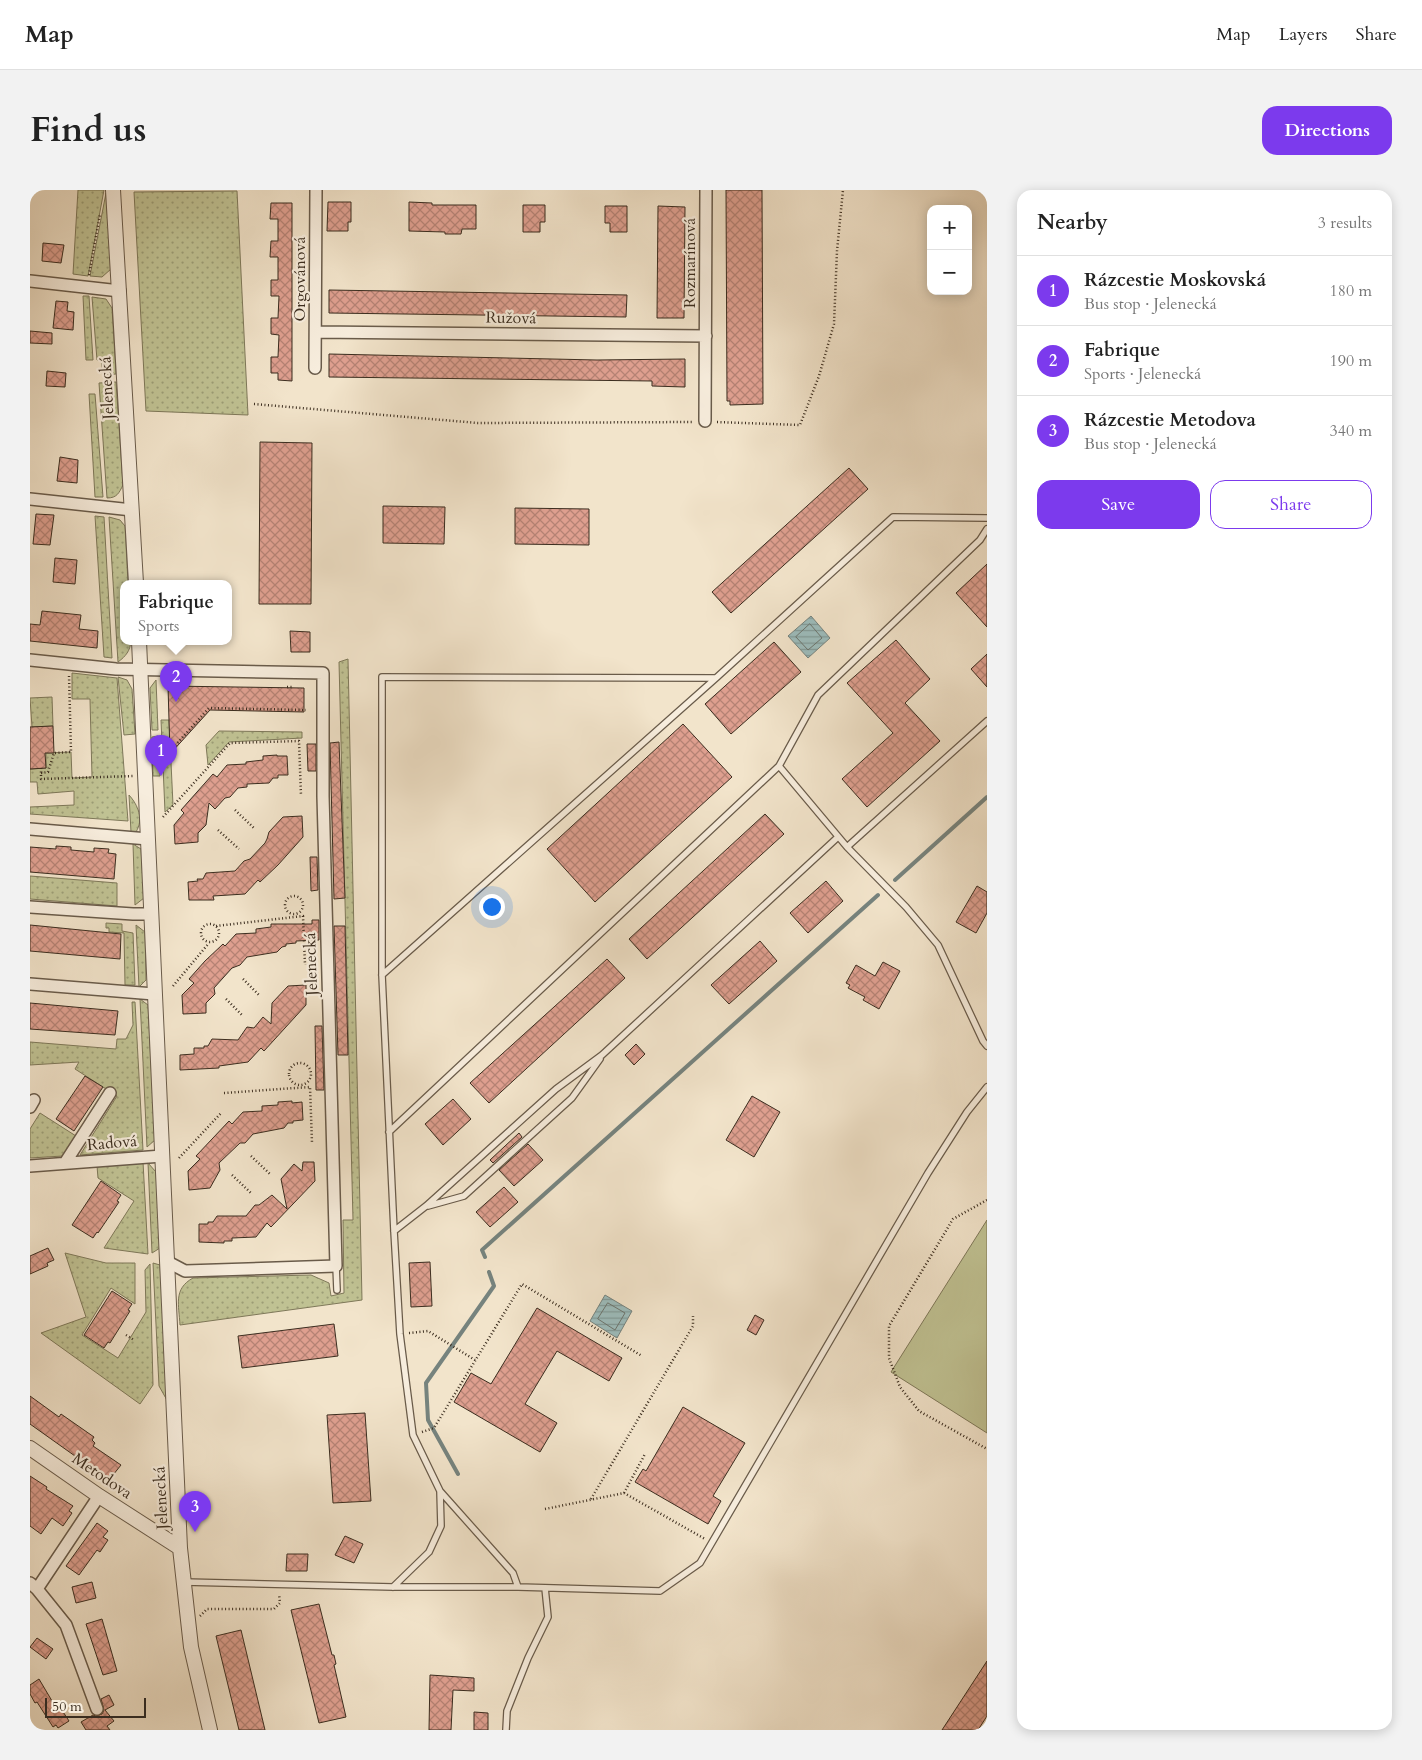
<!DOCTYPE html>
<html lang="en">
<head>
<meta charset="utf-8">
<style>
  :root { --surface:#fff; --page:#f2f2f2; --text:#222; --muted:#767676; --line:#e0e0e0; --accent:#7c3aed }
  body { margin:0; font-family:Cardo,serif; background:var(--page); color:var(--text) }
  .controls { position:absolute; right:15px; top:15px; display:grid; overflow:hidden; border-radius:10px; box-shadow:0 2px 12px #0003 }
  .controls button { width:45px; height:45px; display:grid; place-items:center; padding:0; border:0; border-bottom:1px solid var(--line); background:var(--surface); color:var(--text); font:25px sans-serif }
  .scale { position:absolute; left:15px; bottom:12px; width:101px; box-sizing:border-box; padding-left:5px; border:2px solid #3b2d1f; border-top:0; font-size:14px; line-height:18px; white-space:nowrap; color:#3b2d1f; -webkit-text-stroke:4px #f7eddd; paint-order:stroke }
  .you { position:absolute; left:461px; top:716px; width:18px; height:18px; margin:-12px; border:4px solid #fff; border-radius:50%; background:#1a73e8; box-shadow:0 0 0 8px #1a73e833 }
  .badge { display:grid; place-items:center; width:32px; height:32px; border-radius:50%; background:var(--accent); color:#fff; font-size:16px; font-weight:700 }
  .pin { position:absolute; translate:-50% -41px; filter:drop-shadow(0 1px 2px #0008) }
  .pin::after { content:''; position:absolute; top:26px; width:18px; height:15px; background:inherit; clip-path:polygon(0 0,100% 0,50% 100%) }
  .popup { position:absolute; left:90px; top:390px; width:112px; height:65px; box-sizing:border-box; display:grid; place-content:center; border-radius:10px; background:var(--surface); filter:drop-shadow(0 1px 4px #0005); font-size:16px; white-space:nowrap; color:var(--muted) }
  .popup b { font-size:19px; color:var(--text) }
  .popup::after { content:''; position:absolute; left:50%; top:100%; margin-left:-10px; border:10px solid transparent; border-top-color:var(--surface) }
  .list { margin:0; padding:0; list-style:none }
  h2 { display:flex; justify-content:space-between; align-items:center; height:65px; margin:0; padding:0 20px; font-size:21px }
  h2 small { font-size:16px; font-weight:400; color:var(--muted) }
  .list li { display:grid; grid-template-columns:32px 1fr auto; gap:15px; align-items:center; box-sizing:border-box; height:70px; padding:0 20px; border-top:1px solid var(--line) }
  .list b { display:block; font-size:19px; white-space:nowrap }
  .list p { margin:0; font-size:16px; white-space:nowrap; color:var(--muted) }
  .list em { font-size:16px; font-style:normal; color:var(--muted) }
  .actions { display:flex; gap:10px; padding:15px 20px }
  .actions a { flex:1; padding:11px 0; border:1px solid var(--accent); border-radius:15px; text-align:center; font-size:18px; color:var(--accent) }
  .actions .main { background:var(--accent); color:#fff }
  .map { position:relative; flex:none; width:957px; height:1540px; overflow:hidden; border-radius:15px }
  header { display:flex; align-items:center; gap:30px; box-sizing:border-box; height:70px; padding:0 25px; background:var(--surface); border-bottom:1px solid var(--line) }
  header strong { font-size:24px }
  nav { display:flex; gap:28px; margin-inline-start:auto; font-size:18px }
  .intro { display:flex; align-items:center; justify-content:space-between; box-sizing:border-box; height:120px; padding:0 30px }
  h1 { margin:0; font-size:35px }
  .button { padding:12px 22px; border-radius:15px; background:var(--accent); color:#fff; font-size:18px; font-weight:700 }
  main { display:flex; gap:30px; padding:0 30px }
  aside { flex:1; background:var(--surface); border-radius:15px; box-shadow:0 2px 12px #0003 }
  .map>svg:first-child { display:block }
  .green { fill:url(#green-dots); stroke:#7e7859 }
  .pitch { fill:#c0c293; stroke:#7e7859 }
  .water { fill:url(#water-rules); stroke:#76837e }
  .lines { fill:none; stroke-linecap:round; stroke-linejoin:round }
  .shore { stroke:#6c756e; stroke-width:1 }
  .stream { stroke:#76837e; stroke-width:4 }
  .building { fill:url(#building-cross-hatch); stroke:#3b2d1f }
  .service-casing { stroke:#695b4a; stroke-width:8 }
  .minor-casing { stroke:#695b4a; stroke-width:14 }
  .tertiary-casing { stroke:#695b4a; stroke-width:16 }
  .path { stroke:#3b2d1f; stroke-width:2.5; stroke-dasharray:1 2.5; stroke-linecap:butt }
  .service { stroke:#f7eddd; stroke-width:5.5 }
  .minor { stroke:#f7eddd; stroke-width:11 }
  .tertiary { stroke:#f7eddd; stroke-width:14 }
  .labels { text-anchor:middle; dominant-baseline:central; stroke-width:4.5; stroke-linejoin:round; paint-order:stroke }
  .street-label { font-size:16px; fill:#3b2d1f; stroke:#f7eddd }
</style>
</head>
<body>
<header>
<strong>Map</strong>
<nav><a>Map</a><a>Layers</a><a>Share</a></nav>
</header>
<div class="intro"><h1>Find us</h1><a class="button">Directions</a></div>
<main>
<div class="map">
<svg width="957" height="1540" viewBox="0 0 957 1540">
  <defs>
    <pattern id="green-dots" width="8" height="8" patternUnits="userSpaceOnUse" patternTransform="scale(1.25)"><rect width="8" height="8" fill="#c0c293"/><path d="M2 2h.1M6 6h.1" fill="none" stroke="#9d9e77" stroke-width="1.8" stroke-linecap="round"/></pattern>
    <pattern id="water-rules" width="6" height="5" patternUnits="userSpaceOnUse" patternTransform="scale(1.25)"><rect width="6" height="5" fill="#9dbdbd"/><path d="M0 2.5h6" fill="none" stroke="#819a99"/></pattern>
    <pattern id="building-cross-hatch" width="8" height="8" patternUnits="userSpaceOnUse" patternTransform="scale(1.25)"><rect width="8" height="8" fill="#de9f8f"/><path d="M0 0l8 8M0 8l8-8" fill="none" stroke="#b58274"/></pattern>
  </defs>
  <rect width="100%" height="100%" fill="#f2e4cb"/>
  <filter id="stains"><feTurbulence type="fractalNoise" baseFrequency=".004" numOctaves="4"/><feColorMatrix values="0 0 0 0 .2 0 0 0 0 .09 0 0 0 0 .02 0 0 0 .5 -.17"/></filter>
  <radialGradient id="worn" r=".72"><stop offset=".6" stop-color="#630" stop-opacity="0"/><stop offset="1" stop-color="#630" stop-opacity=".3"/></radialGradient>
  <!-- green -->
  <path class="green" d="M48,0H74L58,86L43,84Z
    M207,1L218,225L116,221L104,2Z
    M76,3L81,79L72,87L60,86Z
    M53,106H59L63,170H56Z
    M62,107L76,109L82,118L86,184L73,185L71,170H67Z
    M86,192L93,295C89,303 87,308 77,308L69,193Z
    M59,204H65L73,307H65Z
    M65,326L74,327L82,468L74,467Z
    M79,327L90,330L95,336L98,393H94V451H101C100,461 96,466 88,472Z
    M318,469L332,1110L150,1135C149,1115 143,1099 163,1088L281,1085L299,1093L301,1106L314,1103L313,1030H323L309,472Z
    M42,483L87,488L98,631L0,624V617L44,615V601L8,604L7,592H0V579L16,578V563L41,562L42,588L62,587L60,509H42Z
    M88,487L97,490L102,499L105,544L94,545Z
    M126,490L128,540H122L120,498Z
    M22,507L23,536L2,537L0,508Z
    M131,530H139L143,615L135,622Z
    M189,541L272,542V548L199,552L178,575L176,555Z
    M128,546L130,586H123L122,547Z
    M99,605C108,615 114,629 106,642H101Z
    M103,654L111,659L114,708L105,715Z
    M0,686L87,693V716L0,709Z
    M76,733L92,734V741L103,743L105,795H95L94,743L79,742V738H76Z
    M106,735L115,742L116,790L109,797Z
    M110,809L118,815L125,950L117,957Z
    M102,812H105L113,960L50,965L87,906L45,879L49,872L0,875V852L86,859L87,849H96L103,835Z
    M10,923L46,946L33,966L0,968V939Z
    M113,972L118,1064L74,1058L104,1011L68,988L67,976Z
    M118,973L126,982L130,1058L122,1063Z
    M35,1063L76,1073H105V1114L81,1098L52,1145L88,1168L116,1122L115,1080L120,1074L123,1195L110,1214L11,1143L56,1127Z
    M123,1073L130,1075L138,1212L129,1196Z"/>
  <!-- pitch -->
  <path class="pitch" d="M957,1030V1243L861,1182Z"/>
  <!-- water -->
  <path class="water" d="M781,426L800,448L778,468L758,446Z
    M575,1105L602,1121L587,1148L560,1131Z"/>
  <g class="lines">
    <!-- shore -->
    <path class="shore" d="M780,434L792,448L778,460L766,447Z
      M578,1113L595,1123L585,1140L568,1129Z"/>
    <!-- stream -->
    <path class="stream" d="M865,690L957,607
      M455,1067L452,1060L848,705
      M428,1284L398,1230L396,1193L464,1096L459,1082"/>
  </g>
  <!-- building -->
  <path class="building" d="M696,0H732L733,214L700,215V211H697Z
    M298,12H321V32H318V41H297Z
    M379,12L402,13V15H446V39H432L431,44H415V42L379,41Z
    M241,13H262V191L248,190V183H241V167H248L249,145L241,144V128H248L249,106H241V90H248V67H240L241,51H248V29H240Z
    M493,15H515V32H510V42H493Z
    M575,16H597V42H580V33H575Z
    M628,16L655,17L654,128H627Z
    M13,53L34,55L31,73L12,71Z
    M299,100L597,105L596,127L299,123Z
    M26,111L38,112L37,121L44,122L43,140L23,138Z
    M0,141L22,143V154L0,153Z
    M299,164L567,170L655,169V197L622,196V191L299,187Z
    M17,181L36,183L35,197L16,196Z
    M230,252L282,253L281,414H229Z
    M30,267L48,270L47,293L27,291Z
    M819,278L838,299L701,423L682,402Z
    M353,316L415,317L414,354L353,353Z
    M485,318L559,319V355L485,354Z
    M6,324L24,325L20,355L3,354Z
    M25,368L47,370L45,394L23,392Z
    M957,374V437L926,403Z
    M12,421L51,425L49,439L68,441L67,458L0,451V434L10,435Z
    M260,441L280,442V462H261Z
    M866,450L900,489L875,513L910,551L837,617L812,589L863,543L817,493Z
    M744,452L771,482L701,544L675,514Z
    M957,464V497L941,479Z
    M138,496L274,498V522L180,520L140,564Z
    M653,534L702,587L565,712L517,659Z
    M23,536L24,563H15L16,578L0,579V537Z
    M309,552L315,708L304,709L300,553Z
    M277,554H286V581H278Z
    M247,565V566H257L258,585H248V588H243L239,593L217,594V597L208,598L200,607L195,608L185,619L179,613L176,635L168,643V652L145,654L144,635L154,623L151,620L183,584L187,587L197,575L216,574V572L233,570V566Z
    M735,624L754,644L617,769L599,749Z
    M272,626L273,647L248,675L230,692L228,690L215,704L183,706L184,710H159L158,692L168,691L167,689H173L176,683L205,681L214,671L220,669L235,653L237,649L239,642L253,627Z
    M26,656L41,657V660L64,662V658L79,659L78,663L86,664L84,689L0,682V657L26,659Z
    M280,667H287L288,700L281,701Z
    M796,691L813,711L778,743L760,723Z
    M947,696L957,702V723L946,743L926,732Z
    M282,730H289V750L266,751V753L256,754V756L252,757L247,762L217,767L210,775L202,778L184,798L185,804L176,813V823L153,824L152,805L164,793L159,789L175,771L193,754L195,756L206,744L226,743V739L241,737V734H282Z
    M0,735L91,744L90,769L0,761Z
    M304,736H315L318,865H308Z
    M730,751L747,771L699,814L681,795Z
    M577,769L595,788L459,913L440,893Z
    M853,772L870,781L849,819L833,810L835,807L818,798L820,795L816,793L826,775L845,786Z
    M276,795V815L234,861L231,858L218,872L189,876V878L150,880V865L164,864V858H174V856H178L182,849L208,850L217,837L224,838L233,827L241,834L242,813L258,796Z
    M0,813L88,821L85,845L0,839Z
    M285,836H292L294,900H286Z
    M606,854L615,864L604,875L595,865Z
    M55,886L73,897L44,941L26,929Z
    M722,906L750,922L724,967L696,950Z
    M423,909L441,929L413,955L395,934Z
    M262,911V913L272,912L273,930L263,931V933H258L254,938L223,944L215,953H210L189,973L190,980L180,998L159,1000L158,981L170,969L166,966L199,931L202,934L213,922L232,921V916L248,915V912Z
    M489,943L492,947L463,973L460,970Z
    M498,954L513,970L484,996L469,980Z
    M273,972H284L285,991L241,1037L237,1033L226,1047L202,1048V1051H194V1053L169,1052V1034H178V1032H183L187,1026H216L225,1015H229L242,1005L257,1019L251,989L264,974L272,981Z
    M71,991L91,1005L87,1011L89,1012L68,1043L67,1042L63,1048L42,1035Z
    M474,997L488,1012L460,1037L446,1022Z
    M18,1058L24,1070L17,1073L18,1076L0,1084V1066Z
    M400,1072L402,1116L381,1117L379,1073Z
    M82,1101L102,1114L98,1120L100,1121L80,1153L78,1152L74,1158L54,1145Z
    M507,1118L592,1168L579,1191L527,1161L495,1214L527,1233L510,1262L424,1212L441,1183L461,1194Z
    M725,1125L734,1130L726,1145L717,1140Z
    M304,1134L308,1166L212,1178L208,1146Z
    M0,1206L29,1227L31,1224L64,1247L62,1250L65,1253L63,1256L91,1275L83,1285L81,1284L77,1289L53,1270L52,1271L0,1234Z
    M653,1217L715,1253L683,1306L691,1311L678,1334L605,1292L613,1279L616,1281Z
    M335,1223L341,1311L303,1313L297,1225Z
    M0,1286L17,1297L16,1299L43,1316L39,1321L42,1323L33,1336L22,1328L11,1344L0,1336Z
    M67,1333L78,1341L73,1347L78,1350L70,1362L67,1360L49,1385L36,1376Z
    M315,1346L333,1354L324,1373L305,1365Z
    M257,1364H278L277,1381H256Z
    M62,1392L66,1408L46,1413L42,1397Z
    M289,1414L302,1465H304L306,1474L304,1475L316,1527L289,1533L261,1420Z
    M72,1429L87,1481L73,1485L56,1434Z
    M211,1440L235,1540H209L186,1446Z
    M7,1448L23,1459L16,1469L0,1457Z
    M957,1471V1526L948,1540H912Z
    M400,1485L444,1488V1501L423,1500L421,1540H399Z
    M9,1489L25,1516L28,1514L39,1531L28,1538L26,1535L23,1537L7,1512L5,1513L0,1504V1495Z
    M79,1505L84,1515L75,1520L84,1531L77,1536L80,1540H56L51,1532L63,1525L66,1526L72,1524L74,1520L71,1509Z
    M444,1522L458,1523V1540H444Z"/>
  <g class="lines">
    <!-- service casing -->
    <g class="service-casing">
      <path id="service" d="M686,488L863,327L957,328
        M957,531L817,657L876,717L908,755L953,851L957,856
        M817,657L749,576L788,505L950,350L957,339
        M352,785L686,488L352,487V785L364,1041L370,1144L383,1245L410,1301L411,1336L399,1362L363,1397
        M359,942L749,576
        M398,1016L434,1006L542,908L570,869
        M364,1041L396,1016L526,899L572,865L808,647
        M306,1076L307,1100
        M410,1301L483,1383L488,1397
        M154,1392L363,1397H488L630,1401L670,1373L898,983L937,922L957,897
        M476,1540L477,1521L498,1468L518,1427L515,1398"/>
    </g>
    <!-- minor casing -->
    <g class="minor-casing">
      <path id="minor" d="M0,91L90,101
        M286,142L676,146
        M285,178L286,0
        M675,231L676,0
        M0,309L102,320
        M0,470L86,479L293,483V606L306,1076L155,1081L138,1072
        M0,639L118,649
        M0,717L103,724H121
        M0,794L124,804
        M0,917L4,910
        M35,973L80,903
        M0,976L132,966
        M0,1393L7,1399L69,1306
        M7,1399L36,1435L67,1519"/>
    </g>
    <!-- tertiary casing -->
    <g class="tertiary-casing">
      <path id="tertiary" d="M83,0L106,393
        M109,451L150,1358L161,1457L180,1540
        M0,1258L69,1306L150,1358"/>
    </g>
    <!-- path -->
    <path class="path" d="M59,85L70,24
      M224,214L448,233L664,232
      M687,232L770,235L789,186L804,134L807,61L813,0
      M257,497H263
      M143,561L142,559L179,518L276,520
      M11,578V589L103,586
      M11,583L18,582L24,563L41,562L39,485
      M205,620L225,639
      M133,627L200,553L269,551L271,606
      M188,640L209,659
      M255 715a9 9 0 1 1 18 0a9 9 0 1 1-18 0Z
      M171 743a9 9 0 1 1 18 0a9 9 0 1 1-18 0Z
      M186,736L273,726L275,775
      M213,789L230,806
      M143,796L179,753
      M196,809L212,825
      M259 884a11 11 0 1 1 22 0a11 11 0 1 1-22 0Z
      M194,903L280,897L282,953
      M221,966L240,984
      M149,968L192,922
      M202,985L221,1003
      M957,1010L923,1029L859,1136V1168L870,1197L889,1221L957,1259
      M379,1143L398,1141L445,1170
      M96,1145L104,1150
      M392,1242L404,1238L492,1094L612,1166
      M594,1303L615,1264
      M561,1309L663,1136V1126
      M515,1319L594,1303L675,1349
      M170,1426L177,1419H244L250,1413L249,1404"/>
    <!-- service -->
    <use href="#service" class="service"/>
    <!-- minor -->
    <use href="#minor" class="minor"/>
    <!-- tertiary -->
    <use href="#tertiary" class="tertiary"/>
  </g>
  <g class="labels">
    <!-- street labels -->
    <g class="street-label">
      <text transform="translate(660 73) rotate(-90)">Rozmarínová</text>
      <text transform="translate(270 89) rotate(-90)">Orgovánová</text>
      <text transform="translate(481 128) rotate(1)">Ružová</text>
      <text transform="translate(77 198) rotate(-93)">Jelenecká</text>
      <text transform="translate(281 774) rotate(-92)">Jelenecká</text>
      <text transform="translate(82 953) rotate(-5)">Radová</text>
      <text transform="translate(72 1286) rotate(34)">Metodova</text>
      <text transform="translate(131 1308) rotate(-93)">Jelenecká</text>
    </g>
  </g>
  <rect width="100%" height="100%" filter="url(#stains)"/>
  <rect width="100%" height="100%" fill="url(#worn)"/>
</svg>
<div class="controls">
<button>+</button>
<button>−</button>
</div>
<div class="scale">50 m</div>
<div class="you"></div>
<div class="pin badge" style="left:131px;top:586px">1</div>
<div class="pin badge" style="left:146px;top:512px">2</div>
<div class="popup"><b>Fabrique</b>Sports</div>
<div class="pin badge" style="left:165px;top:1342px">3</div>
</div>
<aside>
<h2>Nearby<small>3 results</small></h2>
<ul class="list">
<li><span class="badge">1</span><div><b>Rázcestie Moskovská</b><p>Bus stop · Jelenecká</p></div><em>180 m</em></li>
<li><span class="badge">2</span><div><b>Fabrique</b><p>Sports · Jelenecká</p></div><em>190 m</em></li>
<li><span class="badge">3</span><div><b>Rázcestie Metodova</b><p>Bus stop · Jelenecká</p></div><em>340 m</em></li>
</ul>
<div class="actions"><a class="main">Save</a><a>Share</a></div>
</aside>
</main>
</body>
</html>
